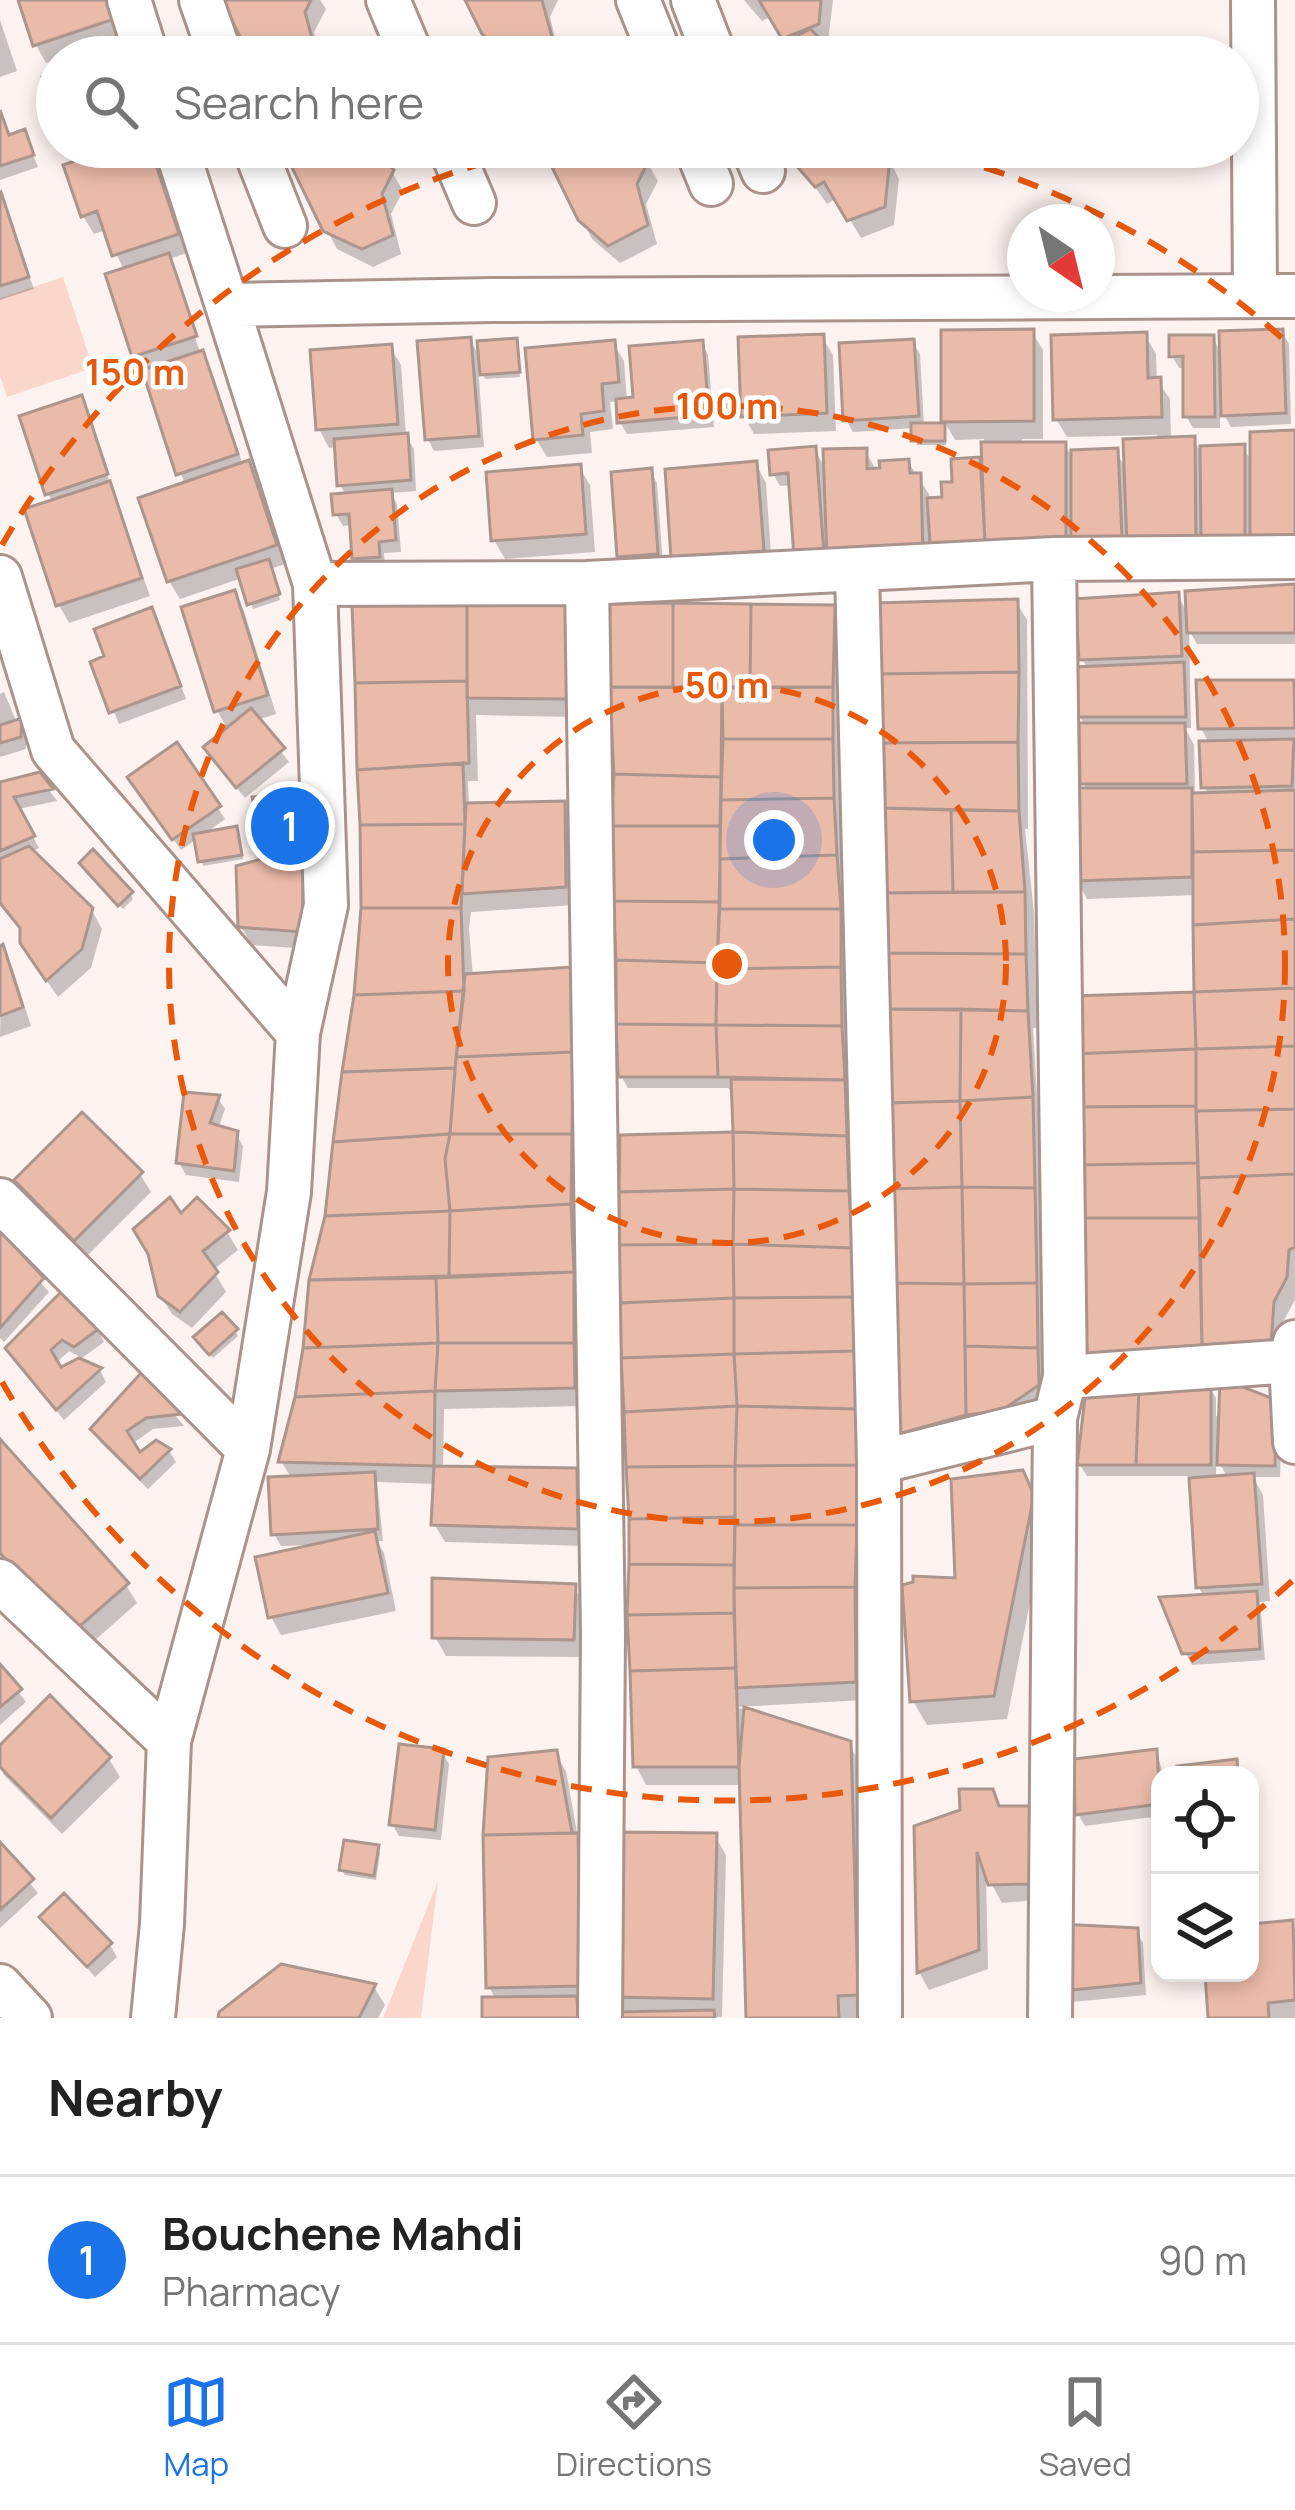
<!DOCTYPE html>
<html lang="en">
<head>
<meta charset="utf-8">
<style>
  :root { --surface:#fff; --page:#f6f6f6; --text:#222; --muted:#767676; --line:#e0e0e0; --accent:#1a73e8 }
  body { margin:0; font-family:Manrope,sans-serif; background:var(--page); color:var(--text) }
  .controls { position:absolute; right:36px; bottom:36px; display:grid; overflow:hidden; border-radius:24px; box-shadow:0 6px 18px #0003 }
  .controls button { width:108px; height:108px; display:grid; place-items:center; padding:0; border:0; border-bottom:3px solid var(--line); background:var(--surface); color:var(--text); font:60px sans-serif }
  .compass { position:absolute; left:1007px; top:204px; width:108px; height:108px; border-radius:50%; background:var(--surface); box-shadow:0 6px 18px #0003; rotate:145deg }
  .you { position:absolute; left:774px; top:840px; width:42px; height:42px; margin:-30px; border:9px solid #fff; border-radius:50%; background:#1a73e8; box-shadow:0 0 0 18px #1a73e833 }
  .badge { display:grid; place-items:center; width:78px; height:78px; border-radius:50%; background:var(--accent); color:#fff; font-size:39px; font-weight:700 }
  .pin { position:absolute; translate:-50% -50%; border:6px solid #fff; box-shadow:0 3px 12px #0006 }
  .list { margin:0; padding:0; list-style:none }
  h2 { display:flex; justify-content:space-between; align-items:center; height:156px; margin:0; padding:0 48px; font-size:51px }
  h2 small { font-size:39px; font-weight:400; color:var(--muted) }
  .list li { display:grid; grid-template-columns:78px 1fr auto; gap:36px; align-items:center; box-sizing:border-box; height:168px; padding:0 48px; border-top:3px solid var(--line) }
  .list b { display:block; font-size:45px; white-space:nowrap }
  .list p { margin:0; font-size:39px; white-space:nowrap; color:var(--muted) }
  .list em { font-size:39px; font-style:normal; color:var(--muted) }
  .icon { flex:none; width:66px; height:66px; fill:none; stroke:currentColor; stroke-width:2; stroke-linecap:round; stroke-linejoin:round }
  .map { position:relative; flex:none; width:1295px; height:2018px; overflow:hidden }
  .search { position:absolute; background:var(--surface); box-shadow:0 6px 18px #0003; left:36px; right:36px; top:36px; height:132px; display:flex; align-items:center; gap:30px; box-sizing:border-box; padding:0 42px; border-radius:66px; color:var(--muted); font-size:45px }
  .sheet { height:324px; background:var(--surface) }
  nav { display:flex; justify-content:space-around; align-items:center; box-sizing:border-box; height:168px; border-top:3px solid var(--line); background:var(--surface); font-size:33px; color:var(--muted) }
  nav a { display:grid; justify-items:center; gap:6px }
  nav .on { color:var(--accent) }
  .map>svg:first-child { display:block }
  .green { fill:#fbd7cb }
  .shadow { fill:#0003; fill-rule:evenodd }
  .building { fill:#ebbbaa; stroke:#ab958d; stroke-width:3 }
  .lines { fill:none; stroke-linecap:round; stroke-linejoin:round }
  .minor-casing { stroke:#a9938c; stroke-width:48 }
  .minor { stroke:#fff; stroke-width:42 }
  .ring { fill:none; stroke:#e8590c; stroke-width:6; stroke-dasharray:21 15 }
  .centre { fill:#e8590c; stroke:#fff; stroke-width:6 }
  .ring-label { font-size:36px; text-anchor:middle; font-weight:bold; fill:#e8590c; stroke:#fff; stroke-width:9; stroke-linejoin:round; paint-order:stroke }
</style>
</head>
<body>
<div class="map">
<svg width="1295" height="2018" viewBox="0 0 1295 2018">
  <rect width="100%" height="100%" fill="#fcf2ef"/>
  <!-- green -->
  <path class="green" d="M63,277L93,368L7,397L0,376V298Z
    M438,1881L421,2018H383Z"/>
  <!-- shadow -->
  <path class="shadow" d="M21,0H113L125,37L46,63L36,45Z
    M225,0H320L326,9L314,32L320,57H254Z
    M469,0H558L550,17L560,57H501Z
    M744,0H833L828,42L823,44L838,57H774L788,44L772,16L762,21Z
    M0,20L17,71L0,77Z
    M0,109L10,138L24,133L38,167L0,180Z
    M69,147H149L156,159L187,253L169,259L199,349L212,372L243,465L247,464L258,482L285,564L270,569L280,600L253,609L242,578L180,599L169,581L185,485L144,367L135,356L124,271L106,230L94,234L83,216L78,163Z
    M285,147H374L364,161L368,168L392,172L403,191L391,214L401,254L373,267L337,249Z
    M545,147H622L623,157L647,162L658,181L646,204L657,244L620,263L592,239Z
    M809,147H883L899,179L894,225L861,238L837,198L827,204L798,163Z
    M0,196L34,289L0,300Z
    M1032,332L1043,350V439H1022V445H1065L1070,453L1116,452L1127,470L1157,440V435L1067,437L1056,419L1145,335L1156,354L1157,380L1170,399L1171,440L1193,439L1199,449L1243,447L1253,464L1295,433V564L1211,547L1205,536V565L940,555L931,540L932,574L804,569L792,485L780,486L773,474L814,449L827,471L865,451L877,471L908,462L929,494L930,501L945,500L978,460L985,472L984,439L955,440L944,421Z
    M1282,332L1289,344L1291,424L1231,427L1220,408V428H1193L1186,416V368H1179L1172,356L1213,338L1222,355Z
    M822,337L833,355L836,431L754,434L744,416Z
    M470,340L482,361L515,341L520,377L485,379L478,366L484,447L434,451L428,439Z
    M913,342L920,354L924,426H946V445H917L914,428L853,432L846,420Z
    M613,343L624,361L627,401L636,400L702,343L708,355L714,427L627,434L620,422L619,401L610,402L613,429L590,432L592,453L547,457L536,439Z
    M390,347L401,365L406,436L414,449L416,491L391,493L397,504L401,552L384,553L385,568L362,570L355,558L353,525L343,526L336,514L346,495L340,485L338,447L329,448L319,429Z
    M80,398L150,596L69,623L59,605L53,503L48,494Z
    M756,464L766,483L772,569L684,576L668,472Z
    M579,467L590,485L595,552L505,559L494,540Z
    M650,471L657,483L663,565L627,568L620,556Z
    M1295,587V644H1197L1189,630L1191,728H1185L1194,745L1195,796L1209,795L1204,787L1209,743L1201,728L1292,683L1295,688V739H1290L1295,748V1300L1283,1322L1280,1363L1097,1373L1198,995L1196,895L1087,899L1077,880L1088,791L1083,783L1085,726L1080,716L1088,669L1082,659L1178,596L1189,615Z
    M234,593L244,611L276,714L257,720L289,762L245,798L213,759L228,730L217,710Z
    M1016,602L1027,620L1028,829H1025L1034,913L1037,1028H1033L1038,1112L1042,1119L1044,1398L1008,1423L908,1452L898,1434L878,606Z
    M568,605L577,717L476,715L478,781H468L469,806L564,804L574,823V905L471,912L469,929L473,977L569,970L580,989L584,1406L444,1409L443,1470L575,1471L586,1490L587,1546L445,1542L434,1524L436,1484L377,1482L383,1541H377L384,1553L396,1611L281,1635L271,1617L310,1548L309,1545L281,1546L274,1534L292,1479L281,1461L298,1397L312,1281L328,1217L357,995L364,908L360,770Z
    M833,608L843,626L838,754L842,761L865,1700L736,1707L848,1743L863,1768L870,2018H749L742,1785H646L636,1766L736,1135L734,1095L728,1088H628L621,1076L612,687Z
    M157,623L186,699L119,724L94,663L108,658Z
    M4,692L17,723L20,721L27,733L26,749L0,757V694Z
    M39,776L57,801L18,809L39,848L31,852L91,909L102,929L91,968L58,997L34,962L23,932L0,903V785Z
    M138,789L218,808L225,819L202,836L238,835L243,859L203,866L197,839L181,850Z
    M298,795L308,813L311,949L252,945L241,927Z
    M85,868L130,894L133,899L123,909Z
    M2,948L12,966L31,1026L0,1037Z
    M218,1098L225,1109L218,1129L236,1134L243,1146L239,1182L186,1175L179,1163Z
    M140,1174L151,1192L86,1257L28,1199L17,1181Z
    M181,1218L227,1232L238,1250L213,1270L226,1292L192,1328L172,1314L160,1295Z
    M0,1236L49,1292L4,1342L0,1338Z
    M61,1296L98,1330L104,1342L82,1358L69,1351L56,1363L60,1371L80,1361L100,1370L106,1382L64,1420L16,1361Z
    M235,1331L238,1336L213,1358L200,1343Z
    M142,1376L184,1426L153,1429L132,1444L139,1456L156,1444L169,1451L176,1462L148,1489L100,1442L94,1430Z
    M1209,1386L1216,1398V1416L1282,1415L1280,1477H1253L1263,1495L1270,1601L1260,1602L1265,1660L1192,1665L1185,1652L1205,1598L1199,1588L1192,1476H1087L1080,1465ZM1216,1457L1228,1478L1216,1479Z
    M0,1443L126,1585L137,1603L84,1650L0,1556Z
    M1022,1473L1046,1522L1007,1719L927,1725L913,1701L958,1581Z
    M574,1587L585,1606L583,1657L446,1656L435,1637Z
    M0,1668L26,1702L0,1725Z
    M0,1749L109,1759L120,1777L62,1834L3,1774Z
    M442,1752L449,1764L441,1840L399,1836L392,1824Z
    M1156,1752L1164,1775H1160V1816L1085,1826L1078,1814Z
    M555,1753L566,1771L578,1838L587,1854L589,2003L578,2004L587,2018H485L496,2000L489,1987L486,1835Z
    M991,1792L1001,1809H1028L1039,1827L1048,1899L1002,1903L986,1874L988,1969L929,1990L919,1972L963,1812Z
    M715,1836L726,1855L722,2017L620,2018L626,2014L616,1996Z
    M0,1847L38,1893L0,1928Z
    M377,1848L380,1853L376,1880L345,1875L342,1870Z
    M43,1918L110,1945L117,1957L95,1977Z
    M1291,1923L1295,1930V2018H1211L1208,1973H1250V1927Z
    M1136,1931L1143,1943L1146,1995L1072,2002L1065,1990Z
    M374,1987L385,2005L378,2018H221Z"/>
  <!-- building -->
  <path class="building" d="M18,0H111L117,18L33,46Z
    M222,0H311L305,12L316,53L308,57H255L246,49Z
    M465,0H542L552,37L509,57L482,34Z
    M759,0H821L819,24L782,39Z
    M810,29L841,57H771L769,51Z
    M57,72V123L42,77Z
    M0,110L9,135L25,129L34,155L0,166Z
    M116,147H150L179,234L112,256L97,211L81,217L63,165Z
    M282,147H359L368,165L382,158L394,170L382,194L393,235L362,249L323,231Z
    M542,147H619L623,154L637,147L649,160L637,184L648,225L608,246L578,220Z
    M805,147H885L890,157L885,207L847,221L824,182L815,187L794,163Z
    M1,192L29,277L0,286V193Z
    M169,253L197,336L132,357L105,274Z
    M1034,329V421L941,422V330Z
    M1283,329L1286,413L1221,416L1219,331Z
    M1147,332L1148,378L1161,377L1162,417L1053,420L1051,335Z
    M824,334L827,413L741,417L738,337Z
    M1169,335H1214L1215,417H1183V356L1169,357Z
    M471,337L479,436L425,440L417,341Z
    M517,338L520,372L480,375L477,341Z
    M914,339L919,416L843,421L839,343Z
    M615,340L619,382L602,384L604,411L581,414L583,435L533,440L525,348Z
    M703,340L709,415L617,423L616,399L633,397L629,346Z
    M392,344L398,424L316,430L310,350Z
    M203,350L238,454L176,475L142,370Z
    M82,395L108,474L45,495L19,416Z
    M911,423H945V441H911Z
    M1295,430V546L1250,547V432Z
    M408,433L411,480L337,486L334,439Z
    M1195,436L1196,547H1127L1123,439Z
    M981,442H1066V548L985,547Z
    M1245,444V537L1201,536L1200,446Z
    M816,446L824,555L794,558L788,473L770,475L768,450Z
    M867,448V469L880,468L879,461L909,459L910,473H921L923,557L827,560L823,449Z
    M1118,448L1122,538L1071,539V450Z
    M980,457L985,540L930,544L927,498L942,497L941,482H952L951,459Z
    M249,460L277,545L167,582L138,498Z
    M757,461L764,551L671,558L665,469Z
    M581,464L586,534L491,541L486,472Z
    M652,468L658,554L617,557L611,472Z
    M110,481L142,578L56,606L24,509Z
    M392,489L396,540L379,542L380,557L352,559L349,514L333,515L331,494Z
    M269,559L280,594L247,605L236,569Z
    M1295,584V633H1187L1185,591Z
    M235,590L268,695L214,712L181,607Z
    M1179,592L1182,656L1079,660L1075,599Z
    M1018,599L1019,672L877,674L875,603Z
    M467,600L570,602L568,699L467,698Z
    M467,600V681L355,683L352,605Z
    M673,603L751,604L750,687H673Z
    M673,603V687H609L610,604Z
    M751,604L835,605L833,687H750Z
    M152,607L181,686L109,713L90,662L104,656L94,629Z
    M1184,662L1186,717H1077L1075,667Z
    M1019,672L1018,742L878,743L877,674Z
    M1196,680H1294L1295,728L1198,729Z
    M467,681L469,763L357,770L355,683Z
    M609,687L722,688L721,777L614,774Z
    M833,687V739H723L722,688Z
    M251,708L285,748L236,788L203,747Z
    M22,718L21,737L0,743V725Z
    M1079,723H1185L1187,784H1080Z
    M723,739H833L834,798L721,800Z
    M1294,739L1292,786L1201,788L1199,741Z
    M177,742L221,806L172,840L127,777Z
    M1018,742L1019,811L880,808L878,743Z
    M463,763L465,824L360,825L357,770Z
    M40,772L53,789L14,797L35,836L0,851V782Z
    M614,774L721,777L720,826H611Z
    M1073,788H1192V877L1074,881Z
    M1295,790V850L1193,852L1192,793Z
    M299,792L304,848L302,932L238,927L236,866L265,858L252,797Z
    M834,798L837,855L720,859L721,800Z
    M565,801L566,887L462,894L466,803Z
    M880,808L951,810L953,892L882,893Z
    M951,810L1019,811L1025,892H953Z
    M465,824L461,908H361L360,825Z
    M237,826L242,855L198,862L193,834Z
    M611,826H720V902L613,901Z
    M29,846L93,908L82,949L46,981L20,943V928L0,903V859Z
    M93,849L133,892L118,906L79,863Z
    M1295,850V919L1193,925V852Z
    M837,855L841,909H719L720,859Z
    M1025,892L1026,954L884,953L882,893Z
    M613,901L720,902L717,963L616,960Z
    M361,908H461L464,991L354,995Z
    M719,909H841V967L717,969Z
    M1295,919V988L1194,992L1193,925Z
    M3,944L23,1007L0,1016V946Z
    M884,953L1026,954L1028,1011L885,1009Z
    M616,960L717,963L716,1025L616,1024Z
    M571,967L573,1052L456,1057L465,974Z
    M841,967L842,1026L716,1025L717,969Z
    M1295,988V1046L1196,1049L1194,992Z
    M464,991L455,1068L342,1072L354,995Z
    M1194,992L1196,1049L1072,1054L1073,996Z
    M885,1009H961L960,1101L886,1103Z
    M961,1009L1028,1011L1033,1097L960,1101Z
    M616,1024L716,1025L718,1077H618Z
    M716,1025L842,1026L845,1080L718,1077Z
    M1295,1046V1109L1196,1111V1049Z
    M1196,1049V1106L1073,1107L1072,1054Z
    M573,1052L572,1134H450L456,1057Z
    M455,1068L450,1134L333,1142L342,1072Z
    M731,1079L845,1080L847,1136L733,1132Z
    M184,1092L220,1095L210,1123L238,1131L234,1171L176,1163Z
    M1033,1097L1035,1188L962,1187L960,1101Z
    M960,1101L962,1187L888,1189L886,1103Z
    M1196,1106L1198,1163L1075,1165L1073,1107Z
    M1295,1109V1174L1198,1178L1196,1111Z
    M82,1112L143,1172L74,1241L14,1180Z
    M733,1132L734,1189L619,1192L620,1135Z
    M733,1132L847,1136L849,1191L734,1189Z
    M450,1134H572L571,1204L450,1211L445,1159Z
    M450,1134L445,1159L450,1211L325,1216L333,1142Z
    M1198,1163L1200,1218H1075V1165Z
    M1295,1174V1247L1289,1250L1287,1277L1274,1302L1271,1345L1202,1347L1198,1178Z
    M962,1187L1035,1188L1037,1283L964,1284Z
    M962,1187L964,1284L892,1283L888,1189Z
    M734,1189L733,1244L619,1245V1192Z
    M734,1189L849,1191L853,1248L733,1244Z
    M170,1197L181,1213L197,1197L230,1230L203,1251L218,1272L180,1312L158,1296L148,1254L133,1229Z
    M571,1204L574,1272L449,1276L450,1211Z
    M450,1211L449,1276L309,1280L325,1216Z
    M1075,1218H1200L1202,1347L1083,1355Z
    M0,1231L44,1278L0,1328Z
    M733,1244L734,1298L619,1303V1245Z
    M733,1244L853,1248L855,1297L734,1298Z
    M574,1272V1343H438L436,1278Z
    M436,1278L438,1343L303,1348L309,1280Z
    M892,1283L964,1284L966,1415L895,1435Z
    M1037,1283L1038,1348L965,1346L964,1284Z
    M61,1292L100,1328L74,1347L62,1340L51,1350L61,1367L79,1358L102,1368L56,1410L5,1348Z
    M855,1297L857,1351L734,1354V1298Z
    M734,1298V1354L621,1358L619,1303Z
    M222,1312L238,1329L209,1355L193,1337Z
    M438,1343H574L575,1388L435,1391Z
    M438,1343L435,1391L295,1397L303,1348Z
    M965,1346L1038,1348L1039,1385L1001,1411L966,1415Z
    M857,1351V1409L737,1406L734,1354Z
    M734,1354L737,1406L624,1412L621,1358Z
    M142,1372L181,1414L146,1418L127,1431L140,1452L156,1440L171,1449L140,1479L90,1429Z
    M1220,1378L1276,1400L1275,1466L1217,1465Z
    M1211,1383V1465H1136L1139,1387Z
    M1139,1387L1136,1465H1077L1086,1389Z
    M435,1391L434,1466L278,1462L295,1397Z
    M737,1406L735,1466L626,1467L624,1412Z
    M737,1406L857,1409V1465L735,1466Z
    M0,1439L129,1583L71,1634L0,1553Z
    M857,1465V1525H735V1466Z
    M434,1466L577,1468L578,1529L431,1525Z
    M735,1466V1517L629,1519L626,1467Z
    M1023,1470L1034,1495L994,1696L910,1702L902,1585L913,1582V1576L955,1578L951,1479Z
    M375,1472L378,1529L271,1535L268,1477Z
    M1254,1473L1262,1584L1196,1588L1189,1478Z
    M735,1517L734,1565L629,1564V1519Z
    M735,1525H857L855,1587L734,1588Z
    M375,1531L388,1593L268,1618L255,1557Z
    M629,1564L734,1565V1613L627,1615Z
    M432,1578L576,1584L574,1640L432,1638Z
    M855,1587L856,1682L736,1688L734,1588Z
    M1257,1591L1260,1649L1182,1654L1159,1597Z
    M734,1613L736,1668L630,1671L627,1615Z
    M0,1664L22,1689L0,1707Z
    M736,1668L739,1767H633L630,1671Z
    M50,1695L111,1757L51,1818L0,1767V1745Z
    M744,1707L851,1741L858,1995L838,1996L839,2018H746L739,1767Z
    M399,1744L444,1749L435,1830L389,1825Z
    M1157,1749L1160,1804L1075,1815L1074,1759Z
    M557,1750L572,1833L483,1835L488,1757Z
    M1237,1759L1238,1775H1178L1177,1766Z
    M959,1789H993L999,1806H1030V1884L988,1885L977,1852L979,1950L917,1973L914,1826L960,1810Z
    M617,1832L717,1833L713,1999L613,1997Z
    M578,1833L581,1986L486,1988L483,1835Z
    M344,1840L379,1845L374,1876L339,1870Z
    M0,1842L34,1879L0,1910Z
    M64,1893L112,1943L87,1967L39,1917Z
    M1293,1920L1295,2000L1268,2003L1269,2018H1208L1205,1973H1250V1924Z
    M1059,1924L1138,1928L1141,1983L1062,1991Z
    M281,1964L376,1984L359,2018H218L219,2012Z
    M577,1996L578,2018H482V1997Z
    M714,2010L715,2018H617V2012Z"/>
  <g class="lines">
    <!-- minor casing -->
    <g class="minor-casing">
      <path id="minor" d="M129,0L147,57
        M201,0L221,57
        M388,0L412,57
        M638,0L661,57
        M693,0L715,57
        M1253,0L1255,296
        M176,147L227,305L493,300L1295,296
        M254,147L285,226
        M450,147L474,203
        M696,147L711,184
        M753,147L763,171
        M857,571L879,1462L880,2018
        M0,577L53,750L298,1033
        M587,583L603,1634L600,2018
        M315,584L587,583L1054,559L1295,557
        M0,1200L248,1449
        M1295,1342L1291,1361L1295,1442
        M1065,1377L1291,1361
        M879,1462L1055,1418
        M0,1581L169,1741
        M0,1986L30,2018
        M153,2018L162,1924L169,1741L248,1449L289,1192L298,1033L326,905L315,584L227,305
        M1050,2018L1055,1418L1065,1377L1054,559"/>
    </g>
    <!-- minor -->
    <use href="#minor" class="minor"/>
  </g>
  <!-- distance rings -->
  <g class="ring">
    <circle cx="727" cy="964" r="279"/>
    <circle cx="727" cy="964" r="558"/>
    <path d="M1292 1581A837 837 0 0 1 2 1382M2 545A837 837 0 0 1 539 148M915 148A837 837 0 0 1 1292 347"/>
  </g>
  <circle cx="727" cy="964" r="18" class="centre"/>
  <g class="ring-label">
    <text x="135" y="385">150 m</text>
    <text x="727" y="419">100 m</text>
    <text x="727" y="698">50 m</text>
  </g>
</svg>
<div class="controls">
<button><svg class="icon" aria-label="locate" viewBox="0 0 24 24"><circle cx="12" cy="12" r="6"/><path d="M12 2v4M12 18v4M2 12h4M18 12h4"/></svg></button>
<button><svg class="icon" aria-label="layers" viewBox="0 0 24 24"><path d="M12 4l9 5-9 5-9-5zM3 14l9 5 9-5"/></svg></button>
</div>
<svg class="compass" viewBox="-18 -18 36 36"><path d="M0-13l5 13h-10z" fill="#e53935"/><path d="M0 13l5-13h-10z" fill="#767676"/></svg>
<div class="you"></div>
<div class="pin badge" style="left:290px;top:826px">1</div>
<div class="search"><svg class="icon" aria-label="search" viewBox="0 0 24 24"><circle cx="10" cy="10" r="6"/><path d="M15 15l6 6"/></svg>Search here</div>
</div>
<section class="sheet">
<h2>Nearby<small></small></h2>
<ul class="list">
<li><span class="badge">1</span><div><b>Bouchene Mahdi</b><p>Pharmacy</p></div><em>90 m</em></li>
</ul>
</section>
<nav>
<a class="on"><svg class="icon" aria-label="map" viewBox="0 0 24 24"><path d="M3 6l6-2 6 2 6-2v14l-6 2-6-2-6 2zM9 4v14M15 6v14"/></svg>Map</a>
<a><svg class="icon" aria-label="directions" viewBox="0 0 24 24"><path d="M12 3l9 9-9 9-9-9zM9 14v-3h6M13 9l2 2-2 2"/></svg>Directions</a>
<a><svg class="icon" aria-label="saved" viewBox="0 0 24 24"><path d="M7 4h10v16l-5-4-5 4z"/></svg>Saved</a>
</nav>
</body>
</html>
